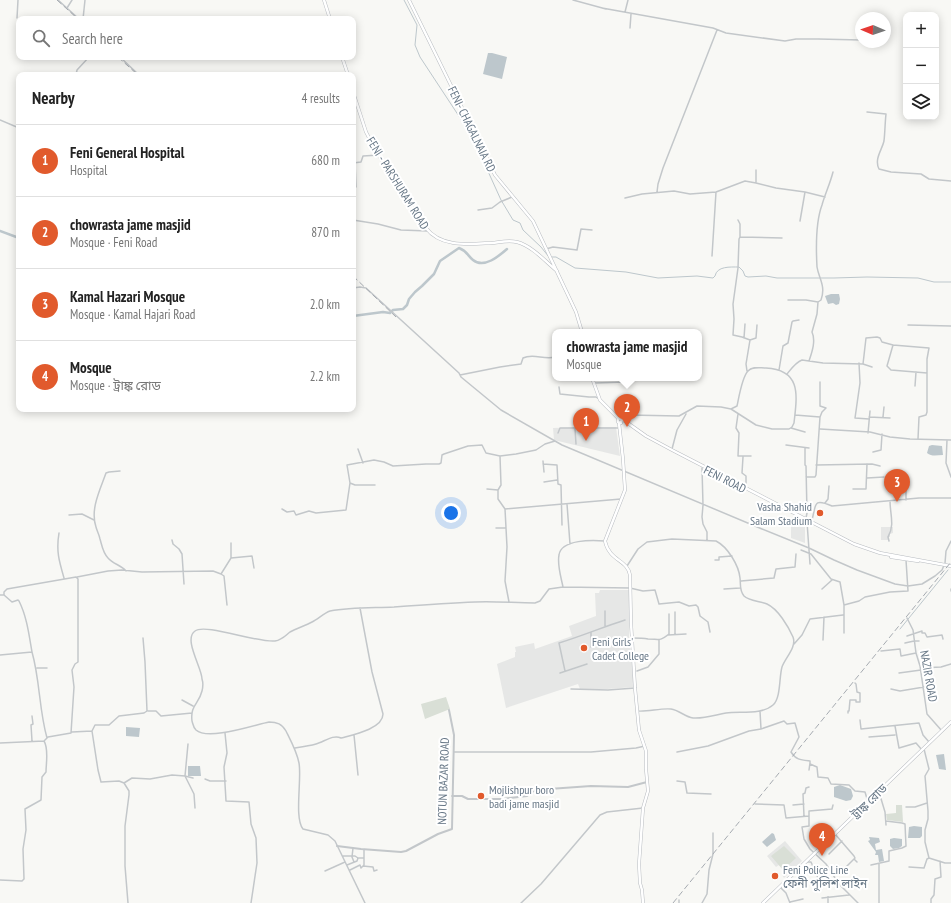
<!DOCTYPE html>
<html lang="en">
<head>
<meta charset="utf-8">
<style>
  :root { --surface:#fff; --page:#f6f6f6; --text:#222; --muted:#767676; --line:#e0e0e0; --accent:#e15a2c }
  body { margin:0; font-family:"PT Sans Narrow","Noto Sans Bengali",sans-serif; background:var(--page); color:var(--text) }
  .controls { position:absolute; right:12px; top:12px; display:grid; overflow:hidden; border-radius:8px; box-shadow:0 2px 10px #0003 }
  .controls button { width:36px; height:36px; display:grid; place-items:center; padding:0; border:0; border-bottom:1px solid var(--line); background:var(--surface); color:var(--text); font:20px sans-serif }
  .compass { position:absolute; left:855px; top:12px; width:36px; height:36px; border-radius:50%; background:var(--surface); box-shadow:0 2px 10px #0003; rotate:272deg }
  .you { position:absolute; left:451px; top:513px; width:14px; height:14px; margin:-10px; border:3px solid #fff; border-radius:50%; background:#1a73e8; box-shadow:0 0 0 6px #1a73e833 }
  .badge { display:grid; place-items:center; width:26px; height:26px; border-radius:50%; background:var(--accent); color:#fff; font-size:13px; font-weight:700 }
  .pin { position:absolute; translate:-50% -33px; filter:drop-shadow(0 1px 2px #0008) }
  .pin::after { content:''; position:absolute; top:21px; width:14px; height:12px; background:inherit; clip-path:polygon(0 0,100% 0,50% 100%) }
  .popup { position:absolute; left:552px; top:329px; width:150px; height:52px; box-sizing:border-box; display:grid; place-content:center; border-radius:8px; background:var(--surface); filter:drop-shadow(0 1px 3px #0005); font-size:13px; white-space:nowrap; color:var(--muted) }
  .popup b { font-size:15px; color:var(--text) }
  .popup::after { content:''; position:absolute; left:50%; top:100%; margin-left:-8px; border:8px solid transparent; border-top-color:var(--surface) }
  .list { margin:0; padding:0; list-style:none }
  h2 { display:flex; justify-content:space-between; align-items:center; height:52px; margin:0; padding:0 16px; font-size:17px }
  h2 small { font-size:13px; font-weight:400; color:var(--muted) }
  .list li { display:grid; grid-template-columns:26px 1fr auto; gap:12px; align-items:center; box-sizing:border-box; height:72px; padding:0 16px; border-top:1px solid var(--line) }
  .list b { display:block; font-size:15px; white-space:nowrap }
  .list p { margin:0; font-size:13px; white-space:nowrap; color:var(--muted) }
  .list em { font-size:13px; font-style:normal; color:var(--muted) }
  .icon { flex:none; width:22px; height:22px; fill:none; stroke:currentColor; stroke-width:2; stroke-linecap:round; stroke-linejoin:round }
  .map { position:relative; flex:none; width:951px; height:903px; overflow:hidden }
  .search { position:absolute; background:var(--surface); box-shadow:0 2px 10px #0003; left:16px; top:16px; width:340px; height:44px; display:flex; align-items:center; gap:10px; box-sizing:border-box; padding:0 14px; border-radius:8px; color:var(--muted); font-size:15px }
  .panel { position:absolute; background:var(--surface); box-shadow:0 2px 10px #0003; left:16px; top:72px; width:340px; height:340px; border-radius:8px }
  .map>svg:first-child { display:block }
  .built { fill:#e6e7e6 }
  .green { fill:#d9dfd6 }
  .water { fill:#bdc7cc }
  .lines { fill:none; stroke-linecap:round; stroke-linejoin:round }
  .stream { stroke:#bdc7cc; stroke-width:1 }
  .river { stroke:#bdc7cc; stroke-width:2.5 }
  .secondary-casing { stroke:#b8bcc1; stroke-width:3.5 }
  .minor { stroke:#c3c7ca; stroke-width:1.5 }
  .tertiary { stroke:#c3c7ca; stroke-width:2 }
  .secondary { stroke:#fff; stroke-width:2.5 }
  .rail { stroke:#a6abb1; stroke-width:1; stroke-dasharray:6 3; stroke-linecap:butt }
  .poi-dot { fill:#e15a2c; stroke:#fff; stroke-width:1.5 }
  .labels { text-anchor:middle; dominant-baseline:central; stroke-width:4; stroke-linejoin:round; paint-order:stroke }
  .street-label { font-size:12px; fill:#677786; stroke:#fff }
  .poi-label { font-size:12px; fill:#677786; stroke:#fff; text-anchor:start }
</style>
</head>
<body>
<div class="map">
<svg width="951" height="903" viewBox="0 0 951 903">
  <rect width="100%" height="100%" fill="#f8f8f5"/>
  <!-- built -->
  <path class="built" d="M594,411L598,427H616L620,456L554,440L553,428L582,427V412Z
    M791,521L805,526V543L791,538Z
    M881,527H893V533L890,534V537H889V540H881Z
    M600,590H629V637L634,687L607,689H580L578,684L506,708L497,664L515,657V652H516L515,647L534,643L535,649L572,636L569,626L596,616L595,593H599Z
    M785,841L802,861L784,878L782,875L786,872L779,865L776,867L767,856Z"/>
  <!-- green -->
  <path class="green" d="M446,697L450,709L425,719L421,704Z
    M896,805H902L903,822L887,820L886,814L896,813Z
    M784,846L796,858L783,870L771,856Z"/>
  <!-- water -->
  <path class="water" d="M488,53H492L507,57L502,79L483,74Z
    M831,294H839L840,299L839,304L836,305L833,303L828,304L825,296Z
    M932,445L942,446L943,455C937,455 932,457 927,453L929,446Z
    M126,727L140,728L139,737L126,736Z
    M944,754L946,770L939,769L936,755Z
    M188,766H200L201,776H188Z
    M840,785L851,789L853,796L851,800L846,801L834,797V787Z
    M914,826L922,827V836L920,838H908L909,827Z
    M772,833L774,834L776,840L767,847L762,842Z
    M869,837L879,838L880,842L875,844L876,850L882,849L884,861L879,862L878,855H875L876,852L868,841L870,840Z
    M894,838L902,839V846L899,848L893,849L890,846V839Z"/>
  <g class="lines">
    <!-- stream -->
    <path class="stream" d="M404,0L417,25L415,45L420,57L472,136L501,200L513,220L520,223L523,230L541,247L549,257
      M552,257H556L575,268L626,272L658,278L697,276L713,278L715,276C717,266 730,267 739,267L743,271L745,276L748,277L766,276L777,278H834L867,277L918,278L934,282H951
      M900,629L948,570"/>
    <!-- river -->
    <path class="river" d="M0,231L19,238
      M353,316L383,312L390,313L393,310L403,309L407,305L409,299L415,292L422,286L434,274L440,261L459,248C467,251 467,255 473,260C484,269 499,256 507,249"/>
    <!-- secondary casing -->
    <g class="secondary-casing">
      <path id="secondary" d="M324,0L330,19
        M409,0L495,175L533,221L576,312L582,332
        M342,57L348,75
        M353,92L366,132L376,151L426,228C441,248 470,244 492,243C501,242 508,240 517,242C532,246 545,261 557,271
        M592,378L600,400L618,418L622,419L621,423L618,422V418
        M622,419L646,436L672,450L854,544L880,553L951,566
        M619,423L623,459L625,490L605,541C609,561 628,560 630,575L631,623L635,688L639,730L646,751V769L648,791L643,808L639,864L640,883L642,890L643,903
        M891,557L918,561
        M763,903L951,722"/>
    </g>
    <!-- minor -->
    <path class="minor" d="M58,0L79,19
      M573,0L606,9
      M67,8L72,0
      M602,8L713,28L726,33L785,41L796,39H818L861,40
      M625,12L628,0
      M17,18L18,0
      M883,18V17
      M83,19L85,0
      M630,28L631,14
      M120,57L139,75
      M76,75L77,70L89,57
      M867,112L886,114C885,123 885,132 884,141C882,150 874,159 879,169L891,172L921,174L929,179L951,181
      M0,120L19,128
      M355,162L356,187
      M353,163L361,162L363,156L379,155
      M756,182V170
      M657,192L658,184L663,168L717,30
      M625,198L642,194L674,191L690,194L716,192L745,181L756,183L776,188L805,192
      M478,210L492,208L500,202L512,197
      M353,220L378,224L401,230L428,231
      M738,220L740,224V237
      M800,221L805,192L825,197
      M546,249L553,247L577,250L581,229L592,230
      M712,256L716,192
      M353,288L360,287L366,288L459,373L461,377L501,410L562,445L762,529L809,548L834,560L857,570L895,584L908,586L922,584L935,576L942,570L945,563L946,551L951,541
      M788,300H806L818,302
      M757,325L756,338L750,340L742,337L733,335L734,319L733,304L738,268L739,239L740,237L782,238
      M908,325L951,326
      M744,338L745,324
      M893,345L887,366L891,370L927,373
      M809,361C812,352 816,341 812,332L817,314L818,302L821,300C826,286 819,279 817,267C816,249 816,221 822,205C825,194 830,184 833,172
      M859,363L860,383L855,418L869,419
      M863,364L866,338L877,337L880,338L882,342L893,345L929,348L927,359V412L926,415L919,417L918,439
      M779,370L783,346L788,343L792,322L793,321L799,320
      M747,371L746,364L750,340
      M787,374C791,369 796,362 802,360L823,363L863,364L872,367
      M460,375L500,367L521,364L523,358C533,353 544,360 555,357
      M595,383L625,382
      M915,386L916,372
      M559,387L560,394L589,397H596L599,399
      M738,414L736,428L739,433L738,456H751
      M795,415L820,417
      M869,417L890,418
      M883,417L884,407
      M620,418L629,415L679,416L697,406L721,407L731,409L756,425L772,429H789L792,427L794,423C797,396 802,370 766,368C760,368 752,366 748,371C742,377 739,397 737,406L731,409
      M791,428L805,432
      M575,429L576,444
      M820,429L870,432L890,437L910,439L951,440
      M558,433L560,428H619
      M868,433L870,411
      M947,440L946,463L951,477
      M786,445L809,448
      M805,448V465L806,466L807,513L806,518
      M358,449L363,463
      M672,449L677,430L686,414
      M873,452L881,450L882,434
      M500,456L501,485L498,490V499L505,509L507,547L505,581L509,602
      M743,457L742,473L746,476V488
      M543,461L544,472
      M543,464L557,465L558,484L561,485L562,525
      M816,465L872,464L880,466
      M702,468L703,505L702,517L703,524L707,532V540
      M120,471L109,472L106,473C100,490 90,509 96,527C97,531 99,534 100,539C102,546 103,553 108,558C113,564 121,565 126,571
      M806,477H815L816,475L820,417L822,412L826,408L820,406V382
      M867,478L884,477
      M544,482L557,480
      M375,485H355L350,483L347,465L374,460L384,462L393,466L426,464H439L441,463L442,455L444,454L468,446L482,445L486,453L500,456L516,454L536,450L545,444L555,441
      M487,489L498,490
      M853,489H866L867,464
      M906,500V483
      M825,503L828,499L829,486
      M567,504L570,544
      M282,509L287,512L294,511L296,515L309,511L316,513L346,510L350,483
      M505,509L621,499
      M69,515L82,514L94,520
      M807,522L810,564
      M811,523C817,506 811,497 832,506L919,498H951
      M496,528H505
      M59,533C56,551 59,561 64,578
      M172,540L173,544L179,549L182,554L184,584
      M889,541L888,537C895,525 890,514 890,501
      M801,550L811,554L831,579L840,582L844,605
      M231,558L252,556L254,568
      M715,560H719V557L732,556
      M627,566L638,549L647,542L672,539L716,541C728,547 739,566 740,578C741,585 739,590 744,596C749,601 760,601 767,604C778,609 788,626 793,637C797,647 785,658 782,667C779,677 781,698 773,705C762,715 740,711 726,713C715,715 704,719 693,718C685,717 679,710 671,709C660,708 648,712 637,711
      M221,574L231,558V543
      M77,577L108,571L122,570L142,572L213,571L221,574L224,576L227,605
      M741,581L774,578L776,569L795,567L796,554
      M563,587C561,577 557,565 559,555C561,539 593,540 605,541
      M724,589L740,588
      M822,589L832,580
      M951,589V591
      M0,595H4L12,602L18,600L19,601C27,617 29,635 32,652L0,655
      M4,595V592L7,589L76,577L78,579V662L75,664L72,670L74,687L71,733L48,737L44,741
      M907,618L913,630L916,653L920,666L927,714L942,731
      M605,626V611
      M844,633V605L859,601L865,597L890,592L908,591L906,560
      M675,634V612
      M668,635L686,634
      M907,636L922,631V633H925L927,637L942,635L943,639
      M632,638C637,638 643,638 648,639C659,639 659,642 669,634V614
      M823,640L824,617
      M914,641H919
      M905,643L914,641
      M794,644L802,635L810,619L843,615
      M591,647V633
      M881,651L900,649L901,656L916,653
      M32,652C40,680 39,710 47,738
      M37,668H47
      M921,668L941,667L951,664
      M565,671L559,643C582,636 603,627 625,620
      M637,671L648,667L659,654V640
      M560,673L587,664
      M899,673L921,670
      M571,689L608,690L635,688
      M891,689L900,691L924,687
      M182,700L193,706
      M148,711H156L161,716L192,713
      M760,711L761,729
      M848,713V711H849L850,700H856V702H860V693L857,692L856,684L855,683
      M860,720L861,729L919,723L923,735L929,742
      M895,726L899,748L916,743L922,750
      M92,731L98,770L101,782L119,781L124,783L132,778L150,779L172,775L185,776L194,794L195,808
      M72,732L92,731L95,725H109L119,716L144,713L147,711L145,662L143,638
      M225,733L227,753L224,767L226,801L249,802L251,824L256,838L257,863L251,903
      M354,735L358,775
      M869,737L895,735
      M32,741L31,725L33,724L32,716
      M0,743L44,741C49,749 46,763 46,772L42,777L41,800L25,809L26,830L23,849L24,879L22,881L0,880
      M188,744L185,776L193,778
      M294,748C301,747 309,746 316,744C324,742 333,734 341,738C352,735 383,729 383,714L372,672L360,608
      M924,749L929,769L925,776L928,811V819L925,830V842L929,858
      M454,752H591L636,748L645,746
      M677,752L708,746L749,731L761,729L784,721L787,724L795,723L799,737L791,752C796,760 801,760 810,761V764L817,767L818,777L828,778L831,784L849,785L855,791L865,792L868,802
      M809,770L810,763
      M205,779L210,781H226
      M677,781L685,782L687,793L711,794
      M124,783L129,791V795L125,826V866L128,903
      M879,792L885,812L886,825
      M755,804L784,805L786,818L809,816V826L802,827L804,839L810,849L826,864L839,884L858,903
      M793,805L804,804
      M906,807H915L927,803
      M804,816L803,794L805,793L806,788L809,787
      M809,816V811L832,809L833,805
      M835,834L854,856L855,858L843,870
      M353,848L352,857L354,862
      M829,854L842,841
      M343,856H355L358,858
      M854,859L857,862
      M807,862H811L818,878
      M347,865L357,861L358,858H364
      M871,865L889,861V851L902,848L906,846L905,824L902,823L886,821
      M363,866L373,867L374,871L377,870
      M909,867L924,868L927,859L929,858L945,863H951
      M350,870L360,865L361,868L364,865V850
      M325,871L345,862
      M780,887L786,893L790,903
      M828,897V903
      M822,898L849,895
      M679,900V903
      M790,902L803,899
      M365,903L335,841L328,835L303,829C294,818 302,779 299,763C297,752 291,741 286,731C282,724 277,722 269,722C254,725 208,741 196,730C193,727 193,724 192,721C190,705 199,704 202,691C203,687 203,682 202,679C202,668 183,639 195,631C205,623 257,643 275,641C282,640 285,636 290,632C297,628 305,626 312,622C318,619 324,613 330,611C351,607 373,608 394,607C421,605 448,603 475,602C495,601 515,603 535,603L540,601L549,589L563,587L630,588L643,591L655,590L659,604L679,602L689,606L696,605L698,607L700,616L708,622L710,632
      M521,903L541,884L600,815L607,812L643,808
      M702,903L707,894L709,870L713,854V833
      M879,903V864
      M931,903V899L934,895L935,879L941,877L940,861"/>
    <!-- tertiary -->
    <path class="tertiary" d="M452,796H462L468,799H502L527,796L535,790L591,786L628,787L647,782
      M337,846L361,849L401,852L406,851L438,834L452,829L454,735L449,710"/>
    <!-- secondary -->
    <use href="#secondary" class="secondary"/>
    <!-- rail -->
    <path class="rail" d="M57,0L78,19
      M118,57L138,75
      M353,276L396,317
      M673,903L951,562"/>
  </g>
  <!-- markers -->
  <g class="poi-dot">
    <circle cx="820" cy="513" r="4"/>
    <circle cx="584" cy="648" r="4"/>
    <circle cx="481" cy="796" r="4"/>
    <circle cx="775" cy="876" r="4"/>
  </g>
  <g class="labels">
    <!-- street labels -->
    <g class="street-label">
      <text transform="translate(472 129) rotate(64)">FENI- CHAGALNAIA RD</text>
      <text transform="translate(398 183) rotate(58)">FENI - PARSHURAM ROAD</text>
      <text transform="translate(725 479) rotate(27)">FENI ROAD</text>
      <text transform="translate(929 676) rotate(80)">NAZIR ROAD</text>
      <text transform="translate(443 781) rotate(-88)">NOTUN BAZAR ROAD</text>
      <text transform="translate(869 801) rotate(-44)">ট্রাঙ্ক রোড</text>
    </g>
    <!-- poi labels -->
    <g class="poi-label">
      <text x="812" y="506" text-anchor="end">Vasha Shahid<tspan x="812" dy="14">Salam Stadium</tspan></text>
      <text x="592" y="641">Feni Girls'<tspan x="592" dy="14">Cadet College</tspan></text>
      <text x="489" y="789">Mojlishpur boro<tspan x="489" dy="14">badi jame masjid</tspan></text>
      <text x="783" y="869">Feni Police Line<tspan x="783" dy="14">ফেনী পুলিশ লাইন</tspan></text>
    </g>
  </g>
</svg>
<div class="controls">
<button>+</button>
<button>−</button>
<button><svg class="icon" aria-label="layers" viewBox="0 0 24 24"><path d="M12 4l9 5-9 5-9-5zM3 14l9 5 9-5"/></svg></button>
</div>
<svg class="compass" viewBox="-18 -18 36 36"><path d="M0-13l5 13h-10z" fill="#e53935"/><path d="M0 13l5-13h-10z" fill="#767676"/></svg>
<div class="you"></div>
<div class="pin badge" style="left:586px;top:441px">1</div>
<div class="pin badge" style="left:627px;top:427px">2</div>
<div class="popup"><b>chowrasta jame masjid</b>Mosque</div>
<div class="pin badge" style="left:897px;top:502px">3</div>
<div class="pin badge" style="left:822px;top:856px">4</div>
<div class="search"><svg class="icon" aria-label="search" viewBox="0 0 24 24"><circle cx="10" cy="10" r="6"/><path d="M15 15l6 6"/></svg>Search here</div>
<section class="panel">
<h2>Nearby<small>4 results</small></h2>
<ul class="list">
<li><span class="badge">1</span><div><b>Feni General Hospital</b><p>Hospital</p></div><em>680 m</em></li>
<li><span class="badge">2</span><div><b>chowrasta jame masjid</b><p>Mosque · Feni Road</p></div><em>870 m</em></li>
<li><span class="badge">3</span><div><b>Kamal Hazari Mosque</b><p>Mosque · Kamal Hajari Road</p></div><em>2.0 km</em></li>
<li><span class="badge">4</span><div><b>Mosque</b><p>Mosque · ট্রাঙ্ক রোড</p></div><em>2.2 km</em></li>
</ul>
</section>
</div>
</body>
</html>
